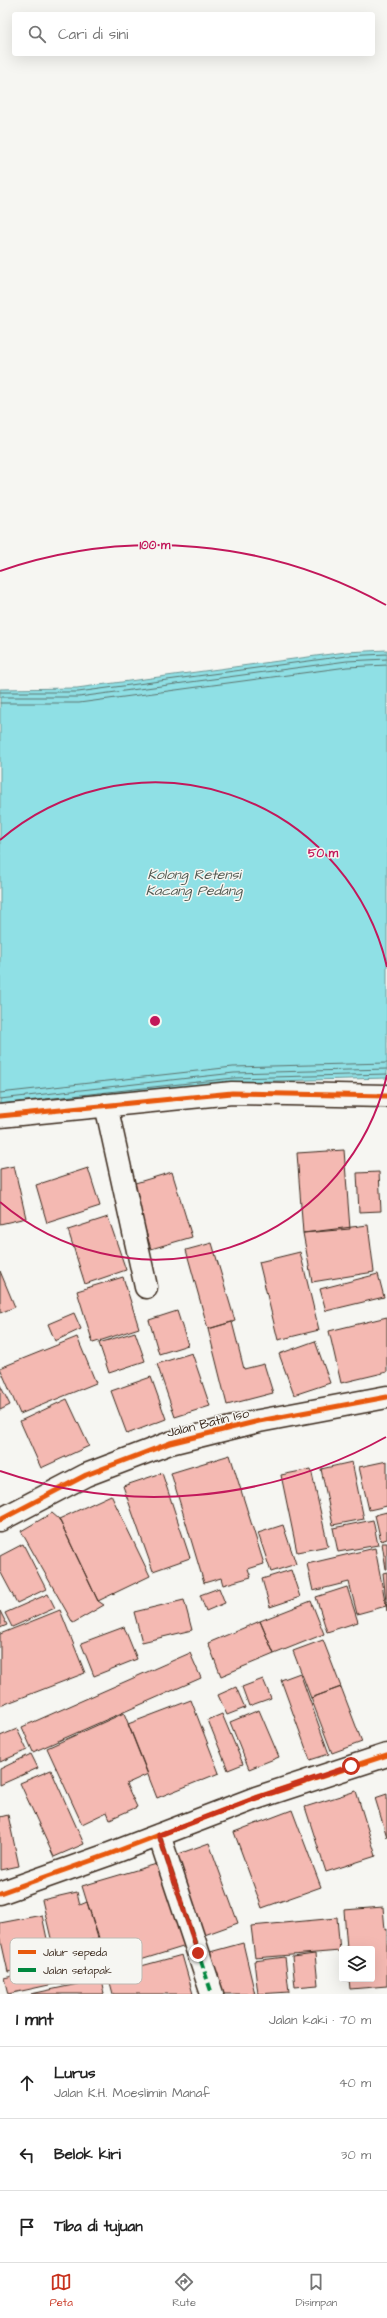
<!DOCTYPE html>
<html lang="id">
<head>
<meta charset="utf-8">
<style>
  :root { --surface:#fff; --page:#f2f2f2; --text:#222; --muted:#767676; --line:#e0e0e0; --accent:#c8321e }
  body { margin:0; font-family:"Architects Daughter",sans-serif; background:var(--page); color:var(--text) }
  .controls { position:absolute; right:12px; bottom:12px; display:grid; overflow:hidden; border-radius:4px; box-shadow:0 4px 16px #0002 }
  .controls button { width:36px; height:36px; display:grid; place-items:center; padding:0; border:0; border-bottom:1px solid var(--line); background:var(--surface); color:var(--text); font:20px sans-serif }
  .stop { position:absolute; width:12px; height:12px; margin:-9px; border:3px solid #c8321e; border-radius:50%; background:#fff }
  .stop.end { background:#c8321e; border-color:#fff; box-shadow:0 1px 4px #0008 }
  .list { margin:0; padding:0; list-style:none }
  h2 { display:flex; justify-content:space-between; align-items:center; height:52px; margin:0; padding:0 16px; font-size:17px }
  h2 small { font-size:13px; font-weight:400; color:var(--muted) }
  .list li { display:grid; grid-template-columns:26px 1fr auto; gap:12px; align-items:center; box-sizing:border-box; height:72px; padding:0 16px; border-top:1px solid var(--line) }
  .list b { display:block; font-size:15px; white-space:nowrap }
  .list p { margin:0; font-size:13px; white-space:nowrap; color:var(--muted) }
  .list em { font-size:13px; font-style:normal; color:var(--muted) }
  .icon { flex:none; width:22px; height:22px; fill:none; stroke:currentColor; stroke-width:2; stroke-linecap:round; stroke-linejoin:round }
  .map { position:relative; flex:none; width:387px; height:1994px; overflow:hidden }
  .search { position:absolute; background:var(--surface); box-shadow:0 4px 16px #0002; left:12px; right:12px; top:12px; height:44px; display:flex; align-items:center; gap:10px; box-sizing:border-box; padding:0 14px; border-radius:4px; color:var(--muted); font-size:15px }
  .sheet { height:268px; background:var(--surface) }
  nav { display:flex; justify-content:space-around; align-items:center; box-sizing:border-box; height:56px; border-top:1px solid var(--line); background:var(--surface); font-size:11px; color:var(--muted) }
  nav a { display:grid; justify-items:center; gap:2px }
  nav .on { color:var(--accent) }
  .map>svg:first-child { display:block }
  .water { fill:#8fe0e5; stroke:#6d9795 }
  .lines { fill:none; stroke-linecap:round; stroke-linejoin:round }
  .shore { stroke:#5d736e; stroke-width:1 }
  .building { fill:#f4b9b2; stroke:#3b2a1e }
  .minor-casing { stroke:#3b2a1e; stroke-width:25 }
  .tertiary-casing { stroke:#3b2a1e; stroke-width:25 }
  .minor { stroke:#f6f6f2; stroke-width:22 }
  .tertiary { stroke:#f6f6f2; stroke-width:22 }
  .quiet { stroke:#00873e; stroke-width:4; stroke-dasharray:8 4; stroke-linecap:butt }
  .cycleway-casing { stroke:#f6f6f2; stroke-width:8 }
  .cycleway { stroke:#e8590c; stroke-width:5 }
  .route { stroke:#c8321e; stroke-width:5 }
  .ring { fill:none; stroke:#c2185b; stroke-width:2 }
  .labels { text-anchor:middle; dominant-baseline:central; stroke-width:3; stroke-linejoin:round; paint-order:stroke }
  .street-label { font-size:13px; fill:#3b2a1e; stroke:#f6f6f2 }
  .water-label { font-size:14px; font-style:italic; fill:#505850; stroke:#f6f6f2 }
  .key { fill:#f6f6f2; stroke:#beb9b2; stroke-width:1 }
  .key-label { font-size:11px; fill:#3b2a1e }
  .centre { fill:#c2185b; stroke:#f6f6f2; stroke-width:2 }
  .ring-label { font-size:12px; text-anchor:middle; font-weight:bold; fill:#c2185b; stroke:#f6f6f2; stroke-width:3; stroke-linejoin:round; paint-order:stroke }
</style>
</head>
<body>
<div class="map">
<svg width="387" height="1994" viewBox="0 0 387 1994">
  <rect width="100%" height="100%" fill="#f6f6f2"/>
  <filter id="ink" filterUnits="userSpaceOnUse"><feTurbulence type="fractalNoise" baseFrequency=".025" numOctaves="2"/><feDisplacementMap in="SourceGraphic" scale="8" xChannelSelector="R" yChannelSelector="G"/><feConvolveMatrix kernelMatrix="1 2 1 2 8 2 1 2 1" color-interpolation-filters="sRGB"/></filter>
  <g filter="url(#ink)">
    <!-- water -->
    <path class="water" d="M387,650V1078L235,1082L0,1108V689L77,688L346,652Z"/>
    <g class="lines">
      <!-- shore -->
      <path class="shore" d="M0,692H78L346,656L387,654
        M0,697H79L347,661L387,659
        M0,703H79L347,667L387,665
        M0,1093L233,1067L387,1063
        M0,1099L234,1073L387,1069
        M0,1104L234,1078L387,1074"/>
    </g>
    <!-- building -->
    <path class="building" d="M344,1150L350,1229L303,1233L297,1153Z
      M14,1166L26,1218L0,1224V1169Z
      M88,1168L100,1206L47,1223L36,1185Z
      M172,1172L192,1237L151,1249L132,1184Z
      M379,1172L381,1211L359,1212L357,1173Z
      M108,1217L126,1270L85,1284L68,1230Z
      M368,1225L374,1272L312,1282L303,1233Z
      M212,1243L235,1321L208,1329L186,1250Z
      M300,1252L319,1330L278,1340L259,1262Z
      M0,1271L15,1307L0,1313Z
      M378,1274L384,1297L326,1311L320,1289Z
      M123,1277L139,1328L93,1343L77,1291Z
      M177,1311L188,1345L159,1354L149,1320Z
      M74,1313L81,1329L55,1341L48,1324Z
      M387,1317V1372L341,1383L329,1331Z
      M232,1322L244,1369L264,1364L273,1393L227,1405L208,1329Z
      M135,1332L145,1361L109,1373L99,1343Z
      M77,1337L96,1383L20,1414L0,1368Z
      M315,1341L330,1383L294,1395L279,1354Z
      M192,1353L210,1406L175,1417L157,1364Z
      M151,1377L166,1419L127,1434L111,1391Z
      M0,1385L10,1405L0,1410Z
      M67,1399L89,1446L41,1468L20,1421Z
      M230,1455L264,1564L248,1569L251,1577L223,1585L221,1578L204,1583L171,1473Z
      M387,1461V1506L369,1510L359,1467Z
      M352,1462L364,1519L333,1525L321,1469Z
      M311,1469L328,1546L297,1552L281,1475Z
      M162,1473L190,1558L153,1571L123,1486Z
      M111,1495L150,1576L98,1601L59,1519Z
      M387,1512V1539L381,1541L375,1515Z
      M52,1513L59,1519L98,1601L104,1605L73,1623L21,1531Z
      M373,1520L378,1545L338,1552L333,1528Z
      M283,1525L296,1564L271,1572L258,1533Z
      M382,1543H387V1569H386Z
      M23,1544L46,1589L17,1603L0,1571V1556Z
      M375,1548L386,1606L357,1614L349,1582L313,1591L307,1564Z
      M291,1570L300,1597L270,1607L262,1579Z
      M387,1572V1611L383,1573Z
      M347,1587L358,1622L327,1632L316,1597Z
      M219,1588L225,1603L206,1611L200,1595Z
      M48,1594L55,1608L12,1627L5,1613Z
      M184,1600L192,1630L142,1642L134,1612Z
      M311,1601L324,1634L274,1654L260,1621Z
      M60,1610L85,1673L0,1706V1634Z
      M0,1611L7,1625L0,1628Z
      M260,1621L274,1654L221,1676L208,1643Z
      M124,1627L137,1659L94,1676L81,1643Z
      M323,1640L341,1687L311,1698L293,1651Z
      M190,1653L201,1678L33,1752L22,1727Z
      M300,1673L329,1754L310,1760L281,1680Z
      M263,1679L271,1698L249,1706L242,1687Z
      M236,1687L245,1708L227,1715L218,1695Z
      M341,1687L362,1742L332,1753L311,1698Z
      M191,1700L219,1773L157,1798L128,1724Z
      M259,1710L279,1757L249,1769L230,1722Z
      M124,1713L148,1774L126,1784L137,1807L110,1819L107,1812L82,1824L47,1748Z
      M222,1714L243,1764L228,1770L208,1720Z
      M17,1729L27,1750L0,1762V1736Z
      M31,1754L38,1768L0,1785V1769Z
      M51,1770L84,1844L54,1857L20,1783Z
      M356,1791L376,1856L326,1872L305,1807Z
      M387,1794V1837L375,1798Z
      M292,1810L321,1887L262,1908L234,1832Z
      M8,1815L19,1866L0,1870V1817Z
      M209,1843L238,1923L199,1937L170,1857Z
      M160,1863L186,1946L108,1970L82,1886Z
      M77,1892L80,1905L87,1902L99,1938L87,1941L93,1966L75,1970L77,1982L62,1985L42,1900Z
      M383,1907L385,1930L387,1929V1986L350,1989L349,1979H372V1949H347L344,1910Z
      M42,1915L52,1963L8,1972L0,1936V1923Z
      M337,1918L340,1951L255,1958L251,1926Z
      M243,1943L255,1994H221L210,1952Z
      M315,1954L318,1985L295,1987L292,1957Z
      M182,1955L193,1994H113L108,1975Z
      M285,1957L289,1992L258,1994L254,1961Z
      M55,1966L58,1983L8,1994L4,1978Z
      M101,1979L104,1994H31Z"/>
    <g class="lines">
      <!-- minor casing -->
      <g class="minor-casing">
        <path id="minor" d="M106,1105L146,1287
          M0,1116L232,1093L387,1096
          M159,1835L212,1994
          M0,1893L107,1855L256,1798L387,1755"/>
      </g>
      <!-- tertiary casing -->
      <g class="tertiary-casing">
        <path id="tertiary" d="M0,1520L86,1475L170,1443L259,1421L387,1397"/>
      </g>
      <!-- minor -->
      <use href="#minor" class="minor"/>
      <!-- tertiary -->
      <use href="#tertiary" class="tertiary"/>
      <!-- quiet -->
      <path class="quiet" d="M159,1835L212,1994"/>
      <!-- cycleway casing -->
      <g class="cycleway-casing">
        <path id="cycleway" d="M0,1116L232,1093L387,1096
          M0,1520L86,1475L170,1443L259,1421L387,1397
          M0,1893L107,1855L256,1798L387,1755"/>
      </g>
      <!-- cycleway -->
      <use href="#cycleway" class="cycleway"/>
    </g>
  </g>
  <g class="lines" filter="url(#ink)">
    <!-- route -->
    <path class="route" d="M198,1953L159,1835L256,1798L351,1766"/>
  </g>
  <!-- distance rings -->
  <g class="ring">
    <path d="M387 1075A238 238 0 0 1 0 1202M0 840A238 238 0 0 1 387 967"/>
    <path d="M386 1437A476 476 0 0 1 0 1471M0 571A476 476 0 0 1 386 605"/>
  </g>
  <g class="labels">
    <!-- street labels -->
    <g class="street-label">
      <text transform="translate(208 1423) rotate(-14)">Jalan Batin Iso</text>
    </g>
    <!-- water labels -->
    <g class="water-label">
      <text x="194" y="875">Kolong Retensi<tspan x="194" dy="16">Kacang Pedang</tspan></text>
    </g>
  </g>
  <!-- legend -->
  <rect x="10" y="1938" width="132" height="46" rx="6" class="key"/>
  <rect x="18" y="1950" width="18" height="4" fill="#e8590c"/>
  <rect x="18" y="1968" width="18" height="4" fill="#00873e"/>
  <g class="key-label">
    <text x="43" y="1956">Jalur sepeda</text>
    <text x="43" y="1974">Jalan setapak</text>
  </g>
  <circle cx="155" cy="1021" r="6" class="centre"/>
  <g class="ring-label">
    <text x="155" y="549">100 m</text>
    <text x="323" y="857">50 m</text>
  </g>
</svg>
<div class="controls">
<button><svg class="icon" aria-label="layers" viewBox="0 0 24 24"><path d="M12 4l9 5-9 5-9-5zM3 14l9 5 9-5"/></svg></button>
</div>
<div class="stop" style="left:351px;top:1766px"></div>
<div class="stop end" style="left:198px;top:1953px"></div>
<div class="search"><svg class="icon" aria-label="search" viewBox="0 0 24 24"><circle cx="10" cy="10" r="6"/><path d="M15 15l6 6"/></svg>Cari di sini</div>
</div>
<section class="sheet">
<h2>1 mnt<small>Jalan kaki · 70 m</small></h2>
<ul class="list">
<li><svg class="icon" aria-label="ahead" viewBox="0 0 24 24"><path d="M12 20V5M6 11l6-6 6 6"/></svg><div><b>Lurus</b><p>Jalan K.H. Moeslimin Manaf</p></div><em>40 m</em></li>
<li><svg class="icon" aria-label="left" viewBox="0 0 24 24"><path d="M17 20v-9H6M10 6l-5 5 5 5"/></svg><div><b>Belok kiri</b></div><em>30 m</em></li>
<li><svg class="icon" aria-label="arrive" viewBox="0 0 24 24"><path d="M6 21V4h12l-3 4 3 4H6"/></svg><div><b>Tiba di tujuan</b></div></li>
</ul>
</section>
<nav>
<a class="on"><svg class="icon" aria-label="map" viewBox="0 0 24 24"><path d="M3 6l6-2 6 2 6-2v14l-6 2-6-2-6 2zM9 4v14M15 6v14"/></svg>Peta</a>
<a><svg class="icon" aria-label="directions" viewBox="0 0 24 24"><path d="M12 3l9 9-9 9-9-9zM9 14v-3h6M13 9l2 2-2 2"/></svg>Rute</a>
<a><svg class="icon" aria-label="saved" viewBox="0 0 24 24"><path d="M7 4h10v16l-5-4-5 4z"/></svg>Disimpan</a>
</nav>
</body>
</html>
